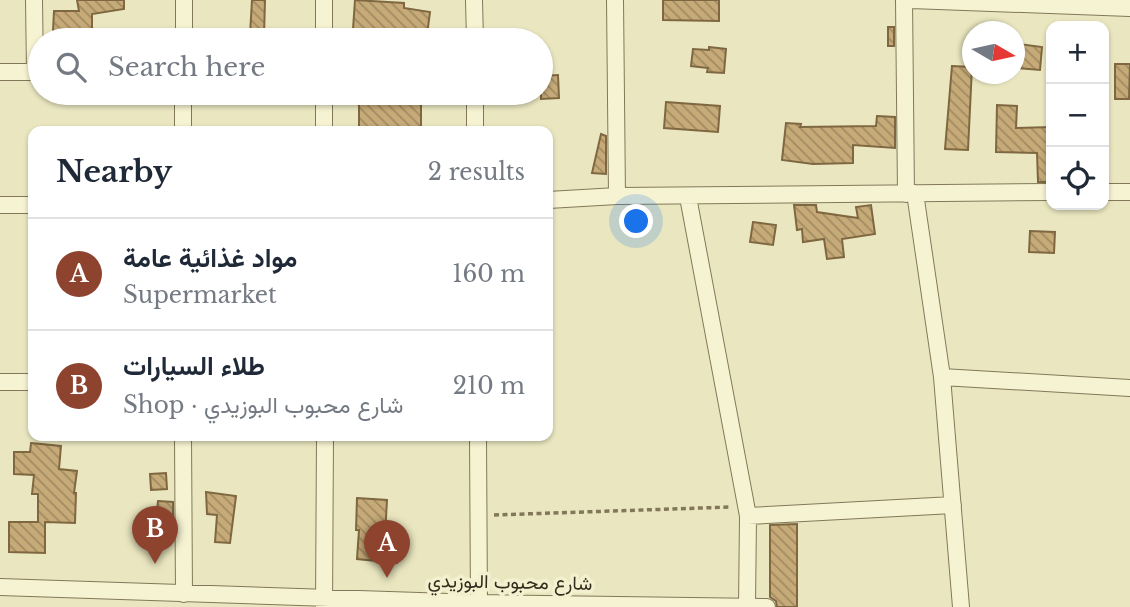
<!DOCTYPE html>
<html lang="en">
<head>
<meta charset="utf-8">
<style>
  :root { --surface:#fff; --page:#f2f2f3; --text:#1f2937; --muted:#747a83; --line:#e0e1e3; --accent:#8d432d }
  body { margin:0; font-family:"Libre Baskerville",Vazirmatn,serif; background:var(--page); color:var(--text) }
  .controls { position:absolute; right:21px; top:21px; display:grid; overflow:hidden; border-radius:14px; box-shadow:0 2px 5px #0004 }
  .controls button { width:63px; height:63px; display:grid; place-items:center; padding:0; border:0; border-bottom:2px solid var(--line); background:var(--surface); color:var(--text); font:35px sans-serif }
  .compass { position:absolute; left:962px; top:21px; width:63px; height:63px; border-radius:50%; background:var(--surface); box-shadow:0 2px 5px #0004; rotate:99deg }
  .you { position:absolute; left:637px; top:222px; width:24px; height:24px; margin:-18px; border:5px solid #fff; border-radius:50%; background:#1a73e8; box-shadow:0 0 0 10px #1a73e833 }
  .badge { display:grid; place-items:center; width:46px; height:46px; border-radius:50%; background:var(--accent); color:#fff; font-size:23px; font-weight:700 }
  .pin { position:absolute; translate:-50% -58px; filter:drop-shadow(0 2px 4px #0008) }
  .pin::after { content:''; position:absolute; top:37px; width:24px; height:21px; background:inherit; clip-path:polygon(0 0,100% 0,50% 100%) }
  .list { margin:0; padding:0; list-style:none }
  h2 { display:flex; justify-content:space-between; align-items:center; height:91px; margin:0; padding:0 28px; font-size:30px }
  h2 small { font-size:23px; font-weight:400; color:var(--muted) }
  .list li { display:grid; grid-template-columns:46px 1fr auto; gap:21px; align-items:center; box-sizing:border-box; height:112px; padding:0 28px; border-top:2px solid var(--line) }
  .list b { display:block; font-size:26px; white-space:nowrap }
  .list p { margin:0; font-size:23px; white-space:nowrap; color:var(--muted) }
  .list em { font-size:23px; font-style:normal; color:var(--muted) }
  .icon { flex:none; width:38px; height:38px; fill:none; stroke:currentColor; stroke-width:2; stroke-linecap:round; stroke-linejoin:round }
  .map { position:relative; flex:none; width:1130px; height:607px; overflow:hidden }
  .search { position:absolute; background:var(--surface); box-shadow:0 2px 5px #0004; left:28px; top:28px; width:525px; height:77px; display:flex; align-items:center; gap:18px; box-sizing:border-box; padding:0 24px; border-radius:38px; color:var(--muted); font-size:26px }
  .panel { position:absolute; background:var(--surface); box-shadow:0 2px 5px #0004; left:28px; top:126px; width:525px; height:315px; border-radius:14px }
  .map>svg:first-child { display:block }
  .building { fill:url(#building-back-hatch); stroke:#7f6841; stroke-width:2 }
  .lines { fill:none; stroke-linecap:round; stroke-linejoin:round }
  .street-casing { stroke:#827859; stroke-width:18 }
  .path { stroke:#827859; stroke-width:3.5; stroke-dasharray:5 3.5; stroke-linecap:butt }
  .street { stroke:#f6f3d2; stroke-width:16 }
  .labels { text-anchor:middle; dominant-baseline:central; stroke-width:7; stroke-linejoin:round; paint-order:stroke }
  .street-label { font-size:19px; fill:#322c1d; stroke:#f2f0cf }
</style>
</head>
<body>
<div class="map">
<svg width="1130" height="607" viewBox="0 0 1130 607">
  <defs>
    <pattern id="building-back-hatch" width="6" height="6" patternUnits="userSpaceOnUse" patternTransform="scale(1.75)"><rect width="6" height="6" fill="#c6aa78"/><path d="M-1 5l2 2M0 0l6 6M5-1l2 2" fill="none" stroke="#a18b62"/></pattern>
  </defs>
  <rect width="100%" height="100%" fill="#eae7c0"/>
  <!-- building -->
  <path class="building" d="M77,0H124V9L92,14V30L53,31L54,11H79Z
    M252,0H265L264,36L250,35Z
    M355,0L404,3V8L430,12L427,35L353,29Z
    M663,0H719V21L663,20Z
    M888,27H894V46H888Z
    M1019,44L1042,47L1040,70L1017,68Z
    M709,47L726,49L724,73L707,72L708,68L691,66L693,49L709,50Z
    M1115,64H1130L1129,99H1115Z
    M952,66L972,67L968,150L945,149Z
    M558,75L559,98L541,99V76Z
    M421,102V127L359,128V103Z
    M666,102L720,106L718,132L664,128Z
    M997,105L1017,106L1016,128L1051,127V182H1038L1037,153L996,152Z
    M877,116L895,117V148L853,145V163L813,164L782,160L786,123L801,124L800,127L876,126Z
    M601,134L606,136V174L592,173Z
    M794,205H816L817,212L858,218L856,207L871,205L875,234L842,239L844,257L827,259L824,239L803,242L802,229L797,230Z
    M753,222L776,225L773,245L750,242Z
    M1030,231L1055,232L1054,253L1029,252Z
    M31,443L61,446L59,469L77,471L74,493H76L75,523L45,522V553L9,552V522H38V494H32L34,475L14,474V452H30Z
    M166,473L167,489L151,490L150,474Z
    M206,492L236,496L230,543L215,542L217,515L207,514Z
    M357,498L387,500L385,536L399,537L397,563L357,559L359,530H356Z
    M158,501L173,502V530L155,528Z
    M797,524V607H777L776,601L770,597V525Z"/>
  <g class="lines">
    <!-- street casing -->
    <g class="street-casing">
      <path id="street" d="M34,0L35,72
        M474,0L475,40
        M615,0L617,196
        M904,0L906,194
        M911,0L1130,8
        M184,40V0
        M324,40V0
        M0,72H40
        M324,93V131
        M475,93V131
        M183,131V93
        M1104,192H1130
        M915,193L942,377L961,607
        M688,197L748,516L747,606
        M548,200L617,196L1051,192
        M0,205H33
        M942,377L1130,388
        M0,382H33
        M183,436L184,594
        M478,436L479,607
        M748,516L953,505
        M0,587L479,603L767,607
        M324,607L325,436"/>
    </g>
    <!-- path -->
    <path class="path" d="M494,515L731,507"/>
    <!-- street -->
    <use href="#street" class="street"/>
  </g>
  <g class="labels">
    <!-- street labels -->
    <g class="street-label">
      <text transform="translate(510 582) rotate(1)">شارع محبوب البوزيدي</text>
    </g>
  </g>
</svg>
<div class="controls">
<button>+</button>
<button>−</button>
<button><svg class="icon" aria-label="locate" viewBox="0 0 24 24"><circle cx="12" cy="12" r="6"/><path d="M12 2v4M12 18v4M2 12h4M18 12h4"/></svg></button>
</div>
<svg class="compass" viewBox="-18 -18 36 36"><path d="M0-13l5 13h-10z" fill="#e53935"/><path d="M0 13l5-13h-10z" fill="#747a83"/></svg>
<div class="you"></div>
<div class="pin badge" style="left:387px;top:578px">A</div>
<div class="pin badge" style="left:155px;top:564px">B</div>
<div class="search"><svg class="icon" aria-label="search" viewBox="0 0 24 24"><circle cx="10" cy="10" r="6"/><path d="M15 15l6 6"/></svg>Search here</div>
<section class="panel">
<h2>Nearby<small>2 results</small></h2>
<ul class="list">
<li><span class="badge">A</span><div><b>مواد غذائية عامة</b><p>Supermarket</p></div><em>160 m</em></li>
<li><span class="badge">B</span><div><b>طلاء السيارات</b><p>Shop · شارع محبوب البوزيدي</p></div><em>210 m</em></li>
</ul>
</section>
</div>
</body>
</html>
